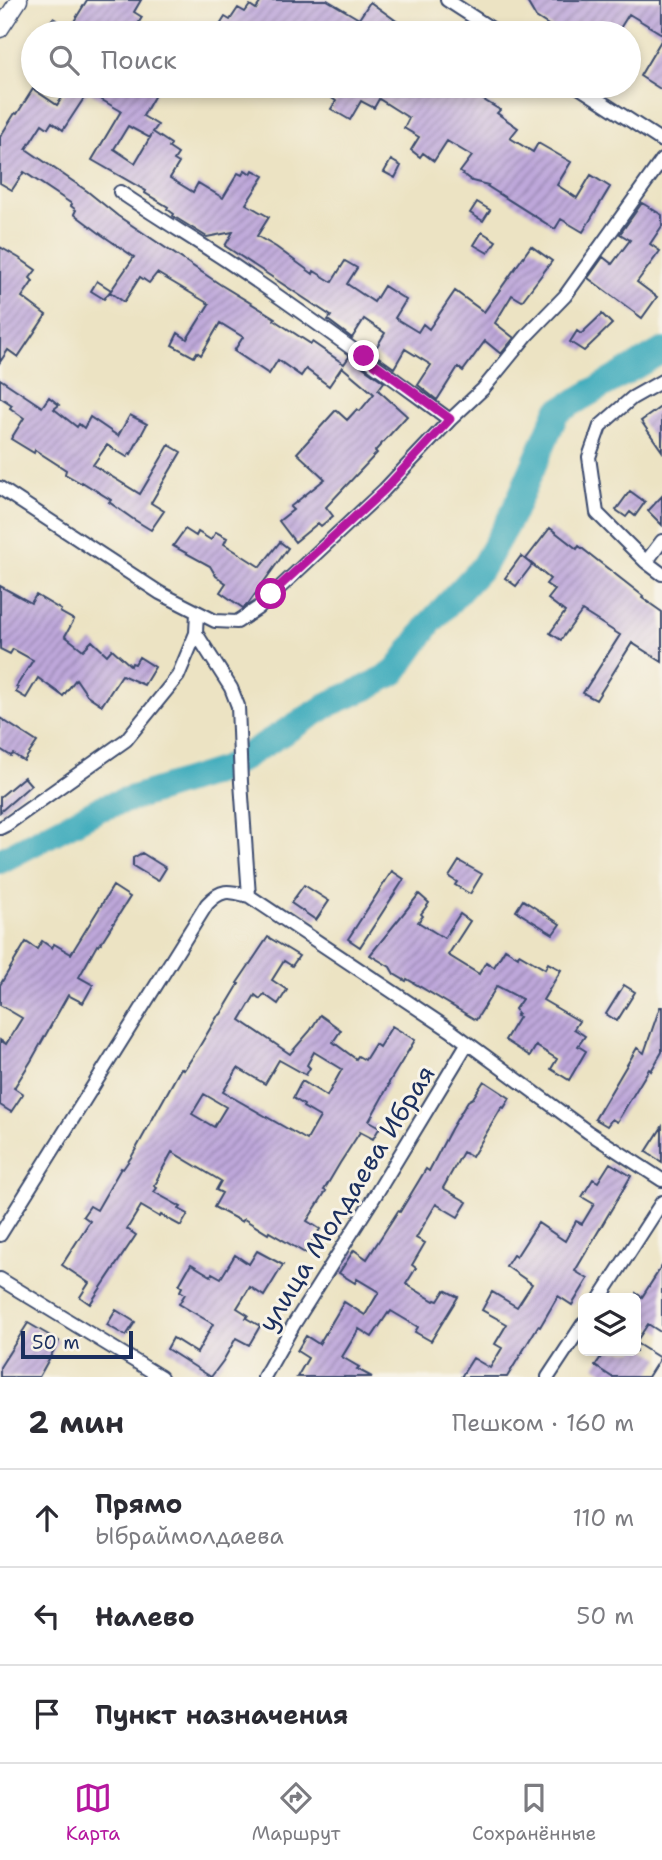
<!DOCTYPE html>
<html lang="ru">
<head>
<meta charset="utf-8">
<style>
  :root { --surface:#fff; --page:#f7f7f7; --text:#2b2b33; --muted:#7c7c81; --line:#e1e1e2; --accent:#b5179e }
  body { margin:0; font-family:"Shantell Sans",sans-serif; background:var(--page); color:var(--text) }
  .controls { position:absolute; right:21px; bottom:21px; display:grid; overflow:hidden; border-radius:10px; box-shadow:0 4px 10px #0003 }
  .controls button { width:63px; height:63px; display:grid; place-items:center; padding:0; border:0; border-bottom:2px solid var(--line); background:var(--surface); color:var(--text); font:35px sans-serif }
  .scale { position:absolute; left:21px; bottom:18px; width:112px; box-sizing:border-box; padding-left:7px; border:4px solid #1b2f5e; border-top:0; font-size:19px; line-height:24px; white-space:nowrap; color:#1b2f5e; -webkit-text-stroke:5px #f7f3e8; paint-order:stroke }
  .stop { position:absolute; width:21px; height:21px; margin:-16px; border:5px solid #b5179e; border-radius:50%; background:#fff }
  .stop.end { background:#b5179e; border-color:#fff; box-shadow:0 2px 7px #0008 }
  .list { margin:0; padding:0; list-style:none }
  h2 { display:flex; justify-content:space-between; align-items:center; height:91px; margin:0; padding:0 28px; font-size:30px }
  h2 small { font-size:23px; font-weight:400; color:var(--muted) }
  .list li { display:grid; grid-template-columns:46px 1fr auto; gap:21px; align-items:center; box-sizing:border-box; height:98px; padding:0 28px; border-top:2px solid var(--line) }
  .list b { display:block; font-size:26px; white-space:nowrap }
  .list p { margin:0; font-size:23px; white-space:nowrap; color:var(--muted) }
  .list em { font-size:23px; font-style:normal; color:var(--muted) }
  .icon { flex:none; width:38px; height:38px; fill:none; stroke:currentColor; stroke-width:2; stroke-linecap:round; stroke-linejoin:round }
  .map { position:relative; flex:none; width:662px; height:1377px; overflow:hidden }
  .search { position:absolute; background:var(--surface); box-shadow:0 4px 10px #0003; left:21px; right:21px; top:21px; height:77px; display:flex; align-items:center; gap:18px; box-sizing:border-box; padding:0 24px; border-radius:38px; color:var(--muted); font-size:26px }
  .sheet { height:385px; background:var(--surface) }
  nav { display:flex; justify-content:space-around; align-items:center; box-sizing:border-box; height:98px; border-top:2px solid var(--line); background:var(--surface); font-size:19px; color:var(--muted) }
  nav a { display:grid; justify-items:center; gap:4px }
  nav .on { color:var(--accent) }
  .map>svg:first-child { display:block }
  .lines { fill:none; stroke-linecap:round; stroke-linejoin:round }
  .river { stroke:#3eabbc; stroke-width:26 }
  .building { fill:url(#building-hatch); fill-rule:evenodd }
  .minor-casing { stroke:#3a4a6d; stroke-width:16 }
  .tertiary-casing { stroke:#3a4a6d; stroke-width:19 }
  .minor { stroke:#fff; stroke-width:12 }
  .tertiary { stroke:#fff; stroke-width:16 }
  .route { stroke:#b5179e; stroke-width:9 }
  .labels { text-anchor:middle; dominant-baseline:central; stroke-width:6; stroke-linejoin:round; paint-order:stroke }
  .street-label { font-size:26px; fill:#1b2f5e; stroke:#f7f3e8 }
</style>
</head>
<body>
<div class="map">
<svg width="662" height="1377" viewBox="0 0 662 1377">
  <defs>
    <pattern id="building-hatch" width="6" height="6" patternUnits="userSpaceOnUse" patternTransform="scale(1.75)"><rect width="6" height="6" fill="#bea7da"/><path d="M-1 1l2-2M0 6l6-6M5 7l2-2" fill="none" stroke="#9a88b4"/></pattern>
  </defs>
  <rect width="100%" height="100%" fill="#f7f3e8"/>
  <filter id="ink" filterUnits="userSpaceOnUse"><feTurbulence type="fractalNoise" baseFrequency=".0143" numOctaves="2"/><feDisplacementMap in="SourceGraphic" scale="14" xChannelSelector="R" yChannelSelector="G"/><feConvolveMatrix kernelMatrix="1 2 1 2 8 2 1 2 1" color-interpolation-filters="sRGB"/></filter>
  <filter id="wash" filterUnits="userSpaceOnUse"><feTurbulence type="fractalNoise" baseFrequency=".00686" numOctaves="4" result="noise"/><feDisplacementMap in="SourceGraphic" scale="28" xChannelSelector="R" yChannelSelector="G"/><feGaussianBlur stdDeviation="1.57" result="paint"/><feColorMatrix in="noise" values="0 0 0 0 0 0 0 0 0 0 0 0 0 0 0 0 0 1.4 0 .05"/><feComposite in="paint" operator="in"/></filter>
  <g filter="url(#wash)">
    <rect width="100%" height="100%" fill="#ece3c3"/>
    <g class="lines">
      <!-- river -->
      <path class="river" d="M0,861L101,808L225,769L331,703L366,688L395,672L430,623L483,566L512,515L557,412L662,351"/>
    </g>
    <g id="blocks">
      <!-- building -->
      <path class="building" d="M87,0H141L134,12L142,17L133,33H43L53,18L70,28Z
        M262,0H327L359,19L370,2L413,33H332L317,24L311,33H215L225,17L230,20L238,8L245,12L250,5L256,9Z
        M526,0H662V34L629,14L617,33H549L553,28L536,17Z
        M662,39V90L640,76Z
        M70,86H144L156,93L143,116L158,125L153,132L171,144L169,148L178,154L174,160L179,163L170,178L193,192L198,183L223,198L238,173L242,175L245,170L251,174L253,170L264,176L246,204L269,217L257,236L276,247L313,274L314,271L332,282L345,261L357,268L347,284L374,302L384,286L406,300L395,318L418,332L423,324L429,329L455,291L484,312L531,246L552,261L522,301L512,295L495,323L514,338L501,354L485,341L463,371L458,367L437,400L418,385L431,365L405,349L394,368L373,353L385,333L364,319L352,338L328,320L331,316L225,246L233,232L207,237L173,216L174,214L167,209L168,207L145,193L146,191L92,160L121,111L88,92L63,130L52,122L48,128L42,124L26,149L87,191L118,216L221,285L275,318L274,320L311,344L312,342L344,364L349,357L384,382L378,390L407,416L375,451L377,453L326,507L333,516L321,526L318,523L295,542L279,521L293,510L290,507L325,479L297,453L336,410L347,420L357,409L360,411L374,394L342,367L329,386L306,369L301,376L278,360L269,374L234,351L243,337L220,323L201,355L197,352L194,357L172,345L178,333L187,339L209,304L157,273L149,283L140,277L124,302L110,292L134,257L102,235L74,214L76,210L71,206L72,204L24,172L12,190L0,183V137L15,113L17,114L33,89L57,105ZM128,126L150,138L152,134L135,163L114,149Z
        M314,86H473L469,91L500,110L497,113L518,128L510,138L533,152L538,143L571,162L557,185L577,198L591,175L610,187L583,232L561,219L555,229L487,186L488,185L472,181L460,172L472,156L447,141L434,161L423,153L420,157L411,150L419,137L404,128L409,118L379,99L374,108L361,101L350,120L331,109L336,101Z
        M391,160L401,166L395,178L384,172Z
        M477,202L490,210L483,221L470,213Z
        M642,203L662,215V226L650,244L660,251L637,282L657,297L642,318L588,278L603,257L612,264L630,240L620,234Z
        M482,232L496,241L488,253L474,245Z
        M0,247L19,258L36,270L30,278L33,281L22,297L46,315L18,357L8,350L0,362Z
        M97,281L111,290L104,299L91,291Z
        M602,314L612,324L584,351L570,342L577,331L581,334Z
        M0,379L42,407L49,397L59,405L54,409L77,427L79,424L84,428L90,417L118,436L130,415L147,424L131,454L130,453L127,457L107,445L93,465L140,494L169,445L181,452L151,503L164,511L151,530L133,519L109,502L111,500L82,482L81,483L65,474L66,470L35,450L34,453L11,439L24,418L10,408L12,405L0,397Z
        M662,406V451L641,421Z
        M630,491L645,502L635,516L630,512L626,517L616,510Z
        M662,496V525L648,511Z
        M550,528L577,549L579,546L643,596L642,598L662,612V662L632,643L596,700L583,693L620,635L582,611L561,640L550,633L565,612L548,599L555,590L546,584L550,579L526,559Z
        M185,529L196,536L198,532L211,540L216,532L227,538L224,544L260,567L280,542L288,548L248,604L243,608L220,592L226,583L216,576L210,566L173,546Z
        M521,556L532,565L516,586L505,578Z
        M0,586L31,603L36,595L61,610L60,612L74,620L65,636L83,650L92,641L107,655L112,649L131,666L132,663L135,664L139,657L155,667L144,685L122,675L102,705L87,695L76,679L63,696L38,678L26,698L16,692L18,688L16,687L33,660L13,649L10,654L0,649Z
        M0,718L37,742L24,761L13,754L11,756L0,749Z
        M24,777L31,785L0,812V797Z
        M142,853L166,868L158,881L133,866V858Z
        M459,861L482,874L470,894L455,885L457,882L449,877Z
        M392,871L404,879L360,947L348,939Z
        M304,885L329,901L316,920L291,903Z
        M113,886L130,897L99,946L97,945L79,977L93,985L83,1003L68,995L31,1061L14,1088L23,1094L11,1112L0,1105V1040L6,1044L22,1018L0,1005V985L26,942L37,949L42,941L52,948L54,944L71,954Z
        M419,894L429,903L421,914L423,916L418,922L444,938L460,914L470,921L448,955L479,974L486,962L494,967L505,949L518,957L519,954L545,969L548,963L561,970L543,1000L579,1021L574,1029L585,1036L578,1046L586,1051L569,1080L551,1069L557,1059L536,1046L530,1056L505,1040L519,1017L516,1016L518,1013L515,1009L522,999L497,986L476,1020L407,979L406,981L394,974L390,967L370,955Z
        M523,900L560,924L553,934L516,911Z
        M268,937L299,956L292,966L284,961L272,980L287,990L278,1004L264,994L260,999L255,995L240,1020L290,1054L310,1031L320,1015L341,1030L333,1042L356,1059L358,1056L365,1060L375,1044L379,1047L392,1026L415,1040L388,1084L389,1085L369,1121L380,1127L373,1139L360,1132L340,1163L324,1190L326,1191L307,1221L320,1229L305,1253L269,1232L268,1234L244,1219L242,1222L214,1207L222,1193L216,1190L221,1181L172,1152L157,1179L158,1180L154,1186L157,1188L154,1192L181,1207L179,1209L188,1214L181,1226L161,1215L160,1217L141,1206L127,1229L136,1235L90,1304L80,1297L89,1283L62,1265L90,1221L83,1216L90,1206L97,1210L121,1168L123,1169L132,1156L181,1068L184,1070L198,1049L217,1017L221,1014L239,984L237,983ZM314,1052L342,1069L327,1096L302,1081L293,1098L304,1105L303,1107L320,1117L307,1140L223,1092L238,1068L265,1084L279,1060L306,1075L310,1068L307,1065ZM204,1094L226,1107L214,1127L192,1114Z
        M624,985L635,992L617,1021L606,1014Z
        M660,1007H662V1052L651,1071L649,1069L617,1122L612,1119L607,1126L595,1119L637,1048L644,1053Z
        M484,1081L510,1098L504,1108L502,1107L472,1157L463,1152L443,1188L467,1202L458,1217L436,1204L416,1238L425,1243L412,1265L416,1268L406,1284L434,1301L435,1300L438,1301L445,1290L458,1297L431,1341L415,1332L418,1327L391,1311L389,1314L388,1313L372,1337L359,1329L342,1357L359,1367L357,1369L372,1377H297L308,1358L297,1351L306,1336L319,1344L344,1302L365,1315L379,1292L357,1279L355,1283L339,1273L354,1250L367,1259L398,1211L400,1212L426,1169L429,1171L451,1129L468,1101L473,1098Z
        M662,1127V1162L646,1152Z
        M610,1163L631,1176L575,1271L588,1279L572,1305L558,1296L540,1327L538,1326L507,1377H461L473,1358L490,1368L502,1348L495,1344L507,1324L482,1310L492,1292L517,1307L532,1284L506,1266L513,1255L516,1257L538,1223L565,1241L576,1221L582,1224L594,1204L582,1197L593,1179L598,1182Z
        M257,1251L283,1265L264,1296L250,1287L237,1308L248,1315L246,1318L260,1326L249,1345L236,1338L223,1361L211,1377L167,1349L173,1338L197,1353L213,1324L179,1304L185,1294L180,1291L182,1287L179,1285L191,1264L211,1276L212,1273L221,1278L235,1255L249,1264Z
        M662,1266V1333L648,1324L636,1342V1293L642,1297Z
        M116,1310L135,1322L126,1336L107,1325Z
        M28,1323L59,1341L39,1377H0V1367Z
        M636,1343L660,1358L648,1377H612L595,1366L605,1351H636Z"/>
    </g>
  </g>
  <g filter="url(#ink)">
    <use href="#blocks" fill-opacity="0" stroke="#3a4a6d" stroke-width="2"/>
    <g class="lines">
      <!-- minor casing -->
      <g class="minor-casing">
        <path id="minor" d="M447,0L498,33
          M577,86L662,141
          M120,192C155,216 192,238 227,261C303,312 376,366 450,420
          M0,488L160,593L215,621L237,622L258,608L384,490L450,420L483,389L528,334L565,296L662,160
          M662,541L646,562L662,574
          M646,562L597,513L589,457L600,426L632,398L662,381
          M196,633L231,688L238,706L241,782L249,896
          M0,828L6,825L126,740L178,676L196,633L197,612
          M0,1235L207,904C222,888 229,891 249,896L450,1030L588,1132L662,1180
          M0,1279L161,1377
          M600,1298L662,1202
          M264,1377L294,1324L378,1191L467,1044
          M548,1377L583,1324"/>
      </g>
      <!-- tertiary casing -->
      <g class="tertiary-casing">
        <path id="tertiary" d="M0,29L19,0"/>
      </g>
      <!-- minor -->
      <use href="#minor" class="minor"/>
      <!-- tertiary -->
      <use href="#tertiary" class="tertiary"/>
    </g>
  </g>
  <g class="lines" filter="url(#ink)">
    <!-- route -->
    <path class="route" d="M271,594L384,490L450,419L364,356"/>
  </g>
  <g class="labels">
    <!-- street labels -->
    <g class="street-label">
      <text transform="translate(346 1198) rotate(-58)">улица Молдаева Ибрая</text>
    </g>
  </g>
</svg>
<div class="controls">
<button><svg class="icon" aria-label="layers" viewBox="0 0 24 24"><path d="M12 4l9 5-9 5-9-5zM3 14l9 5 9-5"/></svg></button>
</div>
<div class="scale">50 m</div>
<div class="stop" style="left:271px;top:594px"></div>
<div class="stop end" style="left:364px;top:356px"></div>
<div class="search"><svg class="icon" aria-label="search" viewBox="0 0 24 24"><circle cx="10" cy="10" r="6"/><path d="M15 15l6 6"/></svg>Поиск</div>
</div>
<section class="sheet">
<h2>2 мин<small>Пешком · 160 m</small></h2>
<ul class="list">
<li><svg class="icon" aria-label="ahead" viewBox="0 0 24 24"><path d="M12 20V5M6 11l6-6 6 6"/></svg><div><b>Прямо</b><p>Ыбраймолдаева</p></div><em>110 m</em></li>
<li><svg class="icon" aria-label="left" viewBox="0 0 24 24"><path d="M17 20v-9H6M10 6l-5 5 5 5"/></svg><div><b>Налево</b></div><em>50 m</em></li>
<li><svg class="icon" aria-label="arrive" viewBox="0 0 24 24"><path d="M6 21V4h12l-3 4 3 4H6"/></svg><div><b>Пункт назначения</b></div></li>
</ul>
</section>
<nav>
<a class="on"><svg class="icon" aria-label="map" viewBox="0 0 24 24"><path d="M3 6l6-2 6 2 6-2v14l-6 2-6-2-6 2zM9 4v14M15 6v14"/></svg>Карта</a>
<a><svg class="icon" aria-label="directions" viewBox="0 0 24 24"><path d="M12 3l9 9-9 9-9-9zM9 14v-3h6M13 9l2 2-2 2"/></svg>Маршрут</a>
<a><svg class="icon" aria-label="saved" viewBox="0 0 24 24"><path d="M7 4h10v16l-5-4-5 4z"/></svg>Сохранённые</a>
</nav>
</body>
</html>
